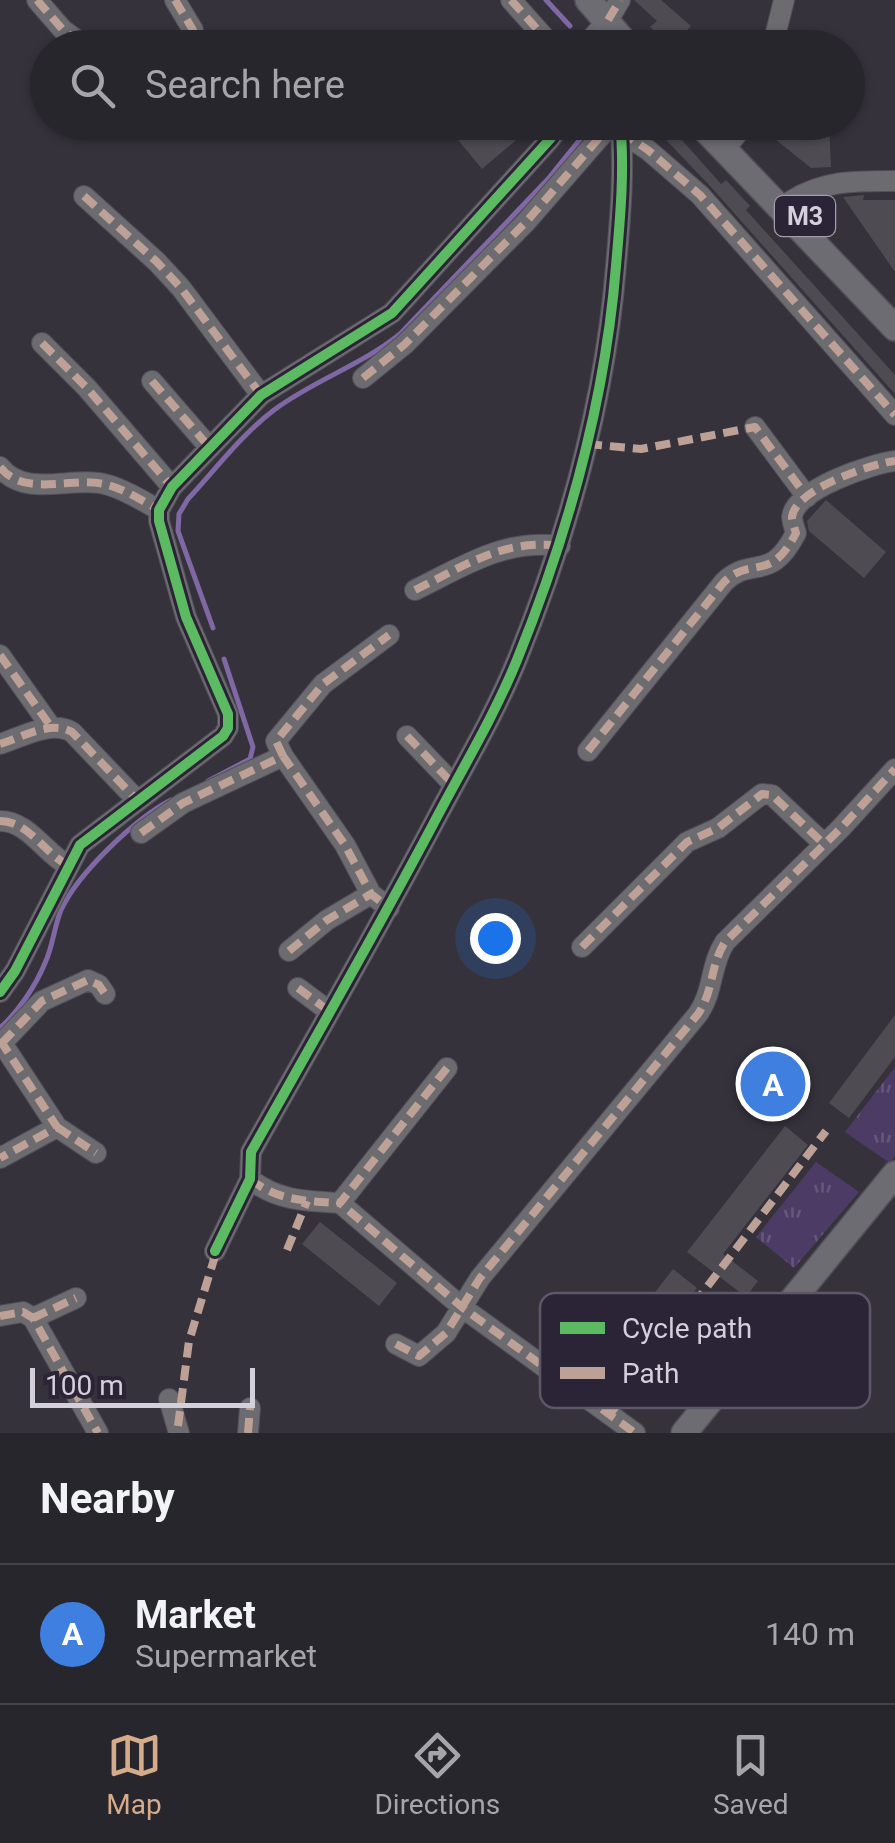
<!DOCTYPE html>
<html lang="en">
<head>
<meta charset="utf-8">
<style>
  :root { --surface:#28262d; --page:#302e35; --text:#f1f3f6; --muted:#a5a5aa; --line:#444349; --accent:#d6ab8b }
  body { margin:0; font-family:Roboto,sans-serif; background:var(--page); color:var(--text) }
  .scale { position:absolute; left:30px; bottom:25px; width:225px; box-sizing:border-box; padding-left:10px; border:5px solid #d3cfdb; border-top:0; font-size:28px; line-height:35px; white-space:nowrap; color:#d3cfdb; -webkit-text-stroke:8px #2b2436; paint-order:stroke }
  .you { position:absolute; left:495px; top:938px; width:35px; height:35px; margin:-25px; border:8px solid #fff; border-radius:50%; background:#1a73e8; box-shadow:0 0 0 15px #1a73e833 }
  .badge { display:grid; place-items:center; width:65px; height:65px; border-radius:50%; background:var(--accent); color:#fff; font-size:32px; font-weight:700 }
  .pin { position:absolute; translate:-50% -50%; border:5px solid #fff; box-shadow:0 2px 10px #0006 }
  .list { margin:0; padding:0; list-style:none }
  h2 { display:flex; justify-content:space-between; align-items:center; height:130px; margin:0; padding:0 40px; font-size:42px }
  h2 small { font-size:32px; font-weight:400; color:var(--muted) }
  .list li { display:grid; grid-template-columns:65px 1fr auto; gap:30px; align-items:center; box-sizing:border-box; height:140px; padding:0 40px; border-top:2px solid var(--line) }
  .list b { display:block; font-size:38px; white-space:nowrap }
  .list p { margin:0; font-size:32px; white-space:nowrap; color:var(--muted) }
  .list em { font-size:32px; font-style:normal; color:var(--muted) }
  .icon { flex:none; width:55px; height:55px; fill:none; stroke:currentColor; stroke-width:2; stroke-linecap:round; stroke-linejoin:round }
  .map { position:relative; flex:none; width:895px; height:1433px; overflow:hidden }
  .search { position:absolute; background:var(--surface); box-shadow:0 2px 8px #0004; left:30px; right:30px; top:30px; height:110px; display:flex; align-items:center; gap:25px; box-sizing:border-box; padding:0 35px; border-radius:55px; color:var(--muted); font-size:38px }
  .sheet { height:270px; background:var(--surface) }
  nav { display:flex; justify-content:space-around; align-items:center; box-sizing:border-box; height:140px; border-top:2px solid var(--line); background:var(--surface); font-size:28px; color:var(--muted) }
  nav a { display:grid; justify-items:center; gap:5px }
  nav .on { color:var(--accent) }
  .map>svg:first-child { display:block }
  .grass { fill:url(#grass-tufts) }
  .lines { fill:none; stroke-linecap:round; stroke-linejoin:round }
  .stream { stroke:#7f68a4; stroke-width:5 }
  .building { fill:#4e4b53 }
  .minor-casing { stroke:#524f58; stroke-width:22 }
  .major-casing { stroke:#524f58; stroke-width:28 }
  .minor { stroke:#6c6b70; stroke-width:20 }
  .major { stroke:#6e6c73; stroke-width:25 }
  .quiet { stroke:#bda197; stroke-width:8; stroke-dasharray:15 8; stroke-linecap:butt }
  .cycleway-casing { stroke:#2b2436; stroke-width:16 }
  .cycleway { stroke:#5cba63; stroke-width:10 }
  .labels { text-anchor:middle; dominant-baseline:central; stroke-width:8; stroke-linejoin:round; paint-order:stroke }
  .shield { fill:#2b2436; stroke:#a19caa; stroke-width:2.5 }
  .shield-label { font-size:25px; font-weight:bold; fill:#d3cfdb }
  .key { fill:#2b2436; stroke:#5d5768; stroke-width:2.5 }
  .key-label { font-size:28px; fill:#d3cfdb }
</style>
</head>
<body>
<div class="map">
<svg width="895" height="1433" viewBox="0 0 895 1433">
  <defs>
    <pattern id="grass-tufts" width="24" height="20" patternUnits="userSpaceOnUse" patternTransform="scale(2.5)"><rect width="24" height="20" fill="#4c3c65"/><path d="M3 7l-1-3M5 7V3M7 7l1-3M15 17l-1-3M17 17v-4M19 17l1-3" fill="none" stroke="#65577a"/></pattern>
  </defs>
  <rect width="100%" height="100%" fill="#36323c"/>
  <!-- grass -->
  <path class="grass" d="M895,1067V1156L890,1163L845,1132Z
    M816,1162L859,1192L794,1268L756,1237Z"/>
  <g class="lines">
    <!-- stream -->
    <path class="stream" d="M546,0L570,26
      M213,628L178,531L179,514L188,499C215,470 242,434 274,410C314,380 362,365 400,334L548,179L594,122
      M208,781L250,759L253,747L224,659
      M1,1027C19,1011 36,985 45,963C53,946 54,927 61,910C78,873 136,818 171,800"/>
  </g>
  <!-- building -->
  <path class="building" d="M634,0H661L691,26L683,35L699,48H672L650,27L657,21Z
    M470,122H511L522,135L482,169L454,135Z
    M649,122H666L721,184L726,180L750,206L746,210L895,375V394L710,186Z
    M773,122H829L831,167L811,168L765,131Z
    M864,195L863,200H895V272L843,197Z
    M826,500L886,552L864,578L809,531L807,521Z
    M895,1015V1057L849,1118L829,1103Z
    M785,1126L808,1145L723,1254L758,1281L746,1297L687,1252Z
    M320,1222L397,1283L379,1306L302,1244Z
    M673,1269L697,1288L672,1319L692,1334L716,1303L731,1314L670,1390L637,1364L611,1397L588,1379Z"/>
  <g class="lines">
    <!-- minor casing -->
    <g class="minor-casing">
      <path id="minor" d="M37,0L63,30L88,48
        M175,0L193,30L195,48
        M511,0L554,48
        M583,48L608,20L620,0
        M772,48L784,0
        M621,132L648,150L700,195L895,415
        M732,140L747,122
        M84,196L157,262L181,288L261,395
        M791,201C824,180 856,181 895,181
        M42,343L87,388L172,487
        M363,378L405,344L526,222L613,122
        M152,381L210,448
        M755,427L807,497
        M0,467C26,499 72,475 108,485C126,490 143,501 159,510
        M415,590C462,567 505,538 560,546
        M0,655L51,727
        M407,736L454,785
        M0,744C22,737 51,720 72,732L137,800
        M588,751L724,582C752,555 770,584 796,533C795,530 792,521 792,517C795,489 871,464 895,461
        M283,756L276,741L323,684L389,635
        M0,821C28,821 44,852 67,865
        M141,833L183,803L283,756L345,845L371,894L389,908
        M582,947L687,842L718,828L762,794L772,795L824,844
        M289,951L327,920L371,894
        M298,988L330,1012
        M0,992L15,971L80,845L223,736L228,728V714L186,617L159,521V510L172,487L261,395L392,313L551,138L562,122
        M0,1040L57,1127L0,1158
        M2,1043L42,1001L88,980L99,985L105,994
        M447,1068L340,1203L463,1308L635,1433
        M57,1127L96,1153
        M250,1179C278,1201 305,1201 340,1203
        M215,1251L250,1179L251,1152C314,1040 378,929 438,815C465,764 495,714 517,660C568,534 605,402 616,266C620,220 625,169 620,122
        M0,1316L23,1312L33,1318L98,1433
        M33,1318L76,1298
        M396,1344L419,1356L446,1333L480,1278L698,1014C714,991 710,965 725,942L841,828L895,769
        M169,1399L179,1433
        M248,1433L250,1408"/>
    </g>
    <!-- major casing -->
    <g class="major-casing">
      <path id="major" d="M588,0L630,48
        M698,122L895,328
        M684,1433L895,1174"/>
    </g>
    <!-- minor -->
    <use href="#minor" class="minor"/>
    <!-- major -->
    <use href="#major" class="major"/>
    <!-- quiet -->
    <path class="quiet" d="M37,0L63,30L88,48
      M175,0L193,30L195,48
      M511,0L554,48
      M608,20L620,0
      M621,132L648,150L700,195L895,415
      M84,196L157,262L181,288L261,395
      M42,343L87,388L172,487
      M363,378L405,344L526,222L613,122
      M152,381L210,448
      M587,444L641,449L755,427L807,497
      M0,467C26,499 72,475 108,485C126,490 143,501 159,510
      M415,590C462,567 505,538 560,546
      M0,655L51,727
      M407,736L454,785
      M0,744C22,737 51,720 72,732L137,800
      M588,751L724,582C752,555 770,584 796,533C795,530 792,521 792,517C795,489 871,464 895,461
      M283,756L276,741L323,684L389,635
      M0,821C28,821 44,852 67,865
      M141,833L183,803L283,756L345,845L371,894L389,908
      M582,947L687,842L718,828L762,794L772,795L824,844
      M289,951L327,920L371,894
      M298,988L330,1012
      M0,1040L57,1127L0,1158
      M2,1043L42,1001L88,980L99,985L105,994
      M447,1068L340,1203L463,1308L635,1433
      M57,1127L96,1153
      M250,1179C278,1201 305,1201 340,1203
      M287,1250L307,1201
      M0,1316L23,1312L33,1318L98,1433
      M33,1318L76,1298
      M396,1344L419,1356L446,1333L480,1278L698,1014C714,991 710,965 725,942L841,828L895,769
      M610,1414L826,1131
      M178,1426L189,1341L219,1243
      M248,1433L250,1408"/>
    <!-- cycleway casing -->
    <g class="cycleway-casing">
      <path id="cycleway" d="M0,992L15,971L80,845L223,736L228,728V714L186,617L159,521V510L172,487L261,395L392,313L551,138L562,122
        M215,1251L250,1179L251,1152C314,1040 378,929 438,815C465,764 495,714 517,660C568,534 605,402 616,266C620,220 625,169 620,122"/>
    </g>
    <!-- cycleway -->
    <use href="#cycleway" class="cycleway"/>
  </g>
  <g class="labels">
    <!-- shield labels -->
    <rect class="shield" x="775" y="196" width="60" height="40" rx="8"/>
    <g class="shield-label">
      <text x="805" y="216">M3</text>
    </g>
  </g>
  <!-- legend -->
  <rect x="540" y="1293" width="330" height="115" rx="15" class="key"/>
  <rect x="560" y="1322" width="45" height="12" fill="#5cba63"/>
  <rect x="560" y="1367" width="45" height="12" fill="#bda197"/>
  <g class="key-label">
    <text x="622" y="1338">Cycle path</text>
    <text x="622" y="1383">Path</text>
  </g>
</svg>
<div class="scale">100 m</div>
<div class="you"></div>
<div class="pin badge" style="left:773px;top:1084px;background:#3f7fe0">A</div>
<div class="search"><svg class="icon" aria-label="search" viewBox="0 0 24 24"><circle cx="10" cy="10" r="6"/><path d="M15 15l6 6"/></svg>Search here</div>
</div>
<section class="sheet">
<h2>Nearby<small></small></h2>
<ul class="list">
<li><span class="badge" style="background:#3f7fe0">A</span><div><b>Market</b><p>Supermarket</p></div><em>140 m</em></li>
</ul>
</section>
<nav>
<a class="on"><svg class="icon" aria-label="map" viewBox="0 0 24 24"><path d="M3 6l6-2 6 2 6-2v14l-6 2-6-2-6 2zM9 4v14M15 6v14"/></svg>Map</a>
<a><svg class="icon" aria-label="directions" viewBox="0 0 24 24"><path d="M12 3l9 9-9 9-9-9zM9 14v-3h6M13 9l2 2-2 2"/></svg>Directions</a>
<a><svg class="icon" aria-label="saved" viewBox="0 0 24 24"><path d="M7 4h10v16l-5-4-5 4z"/></svg>Saved</a>
</nav>
</body>
</html>
